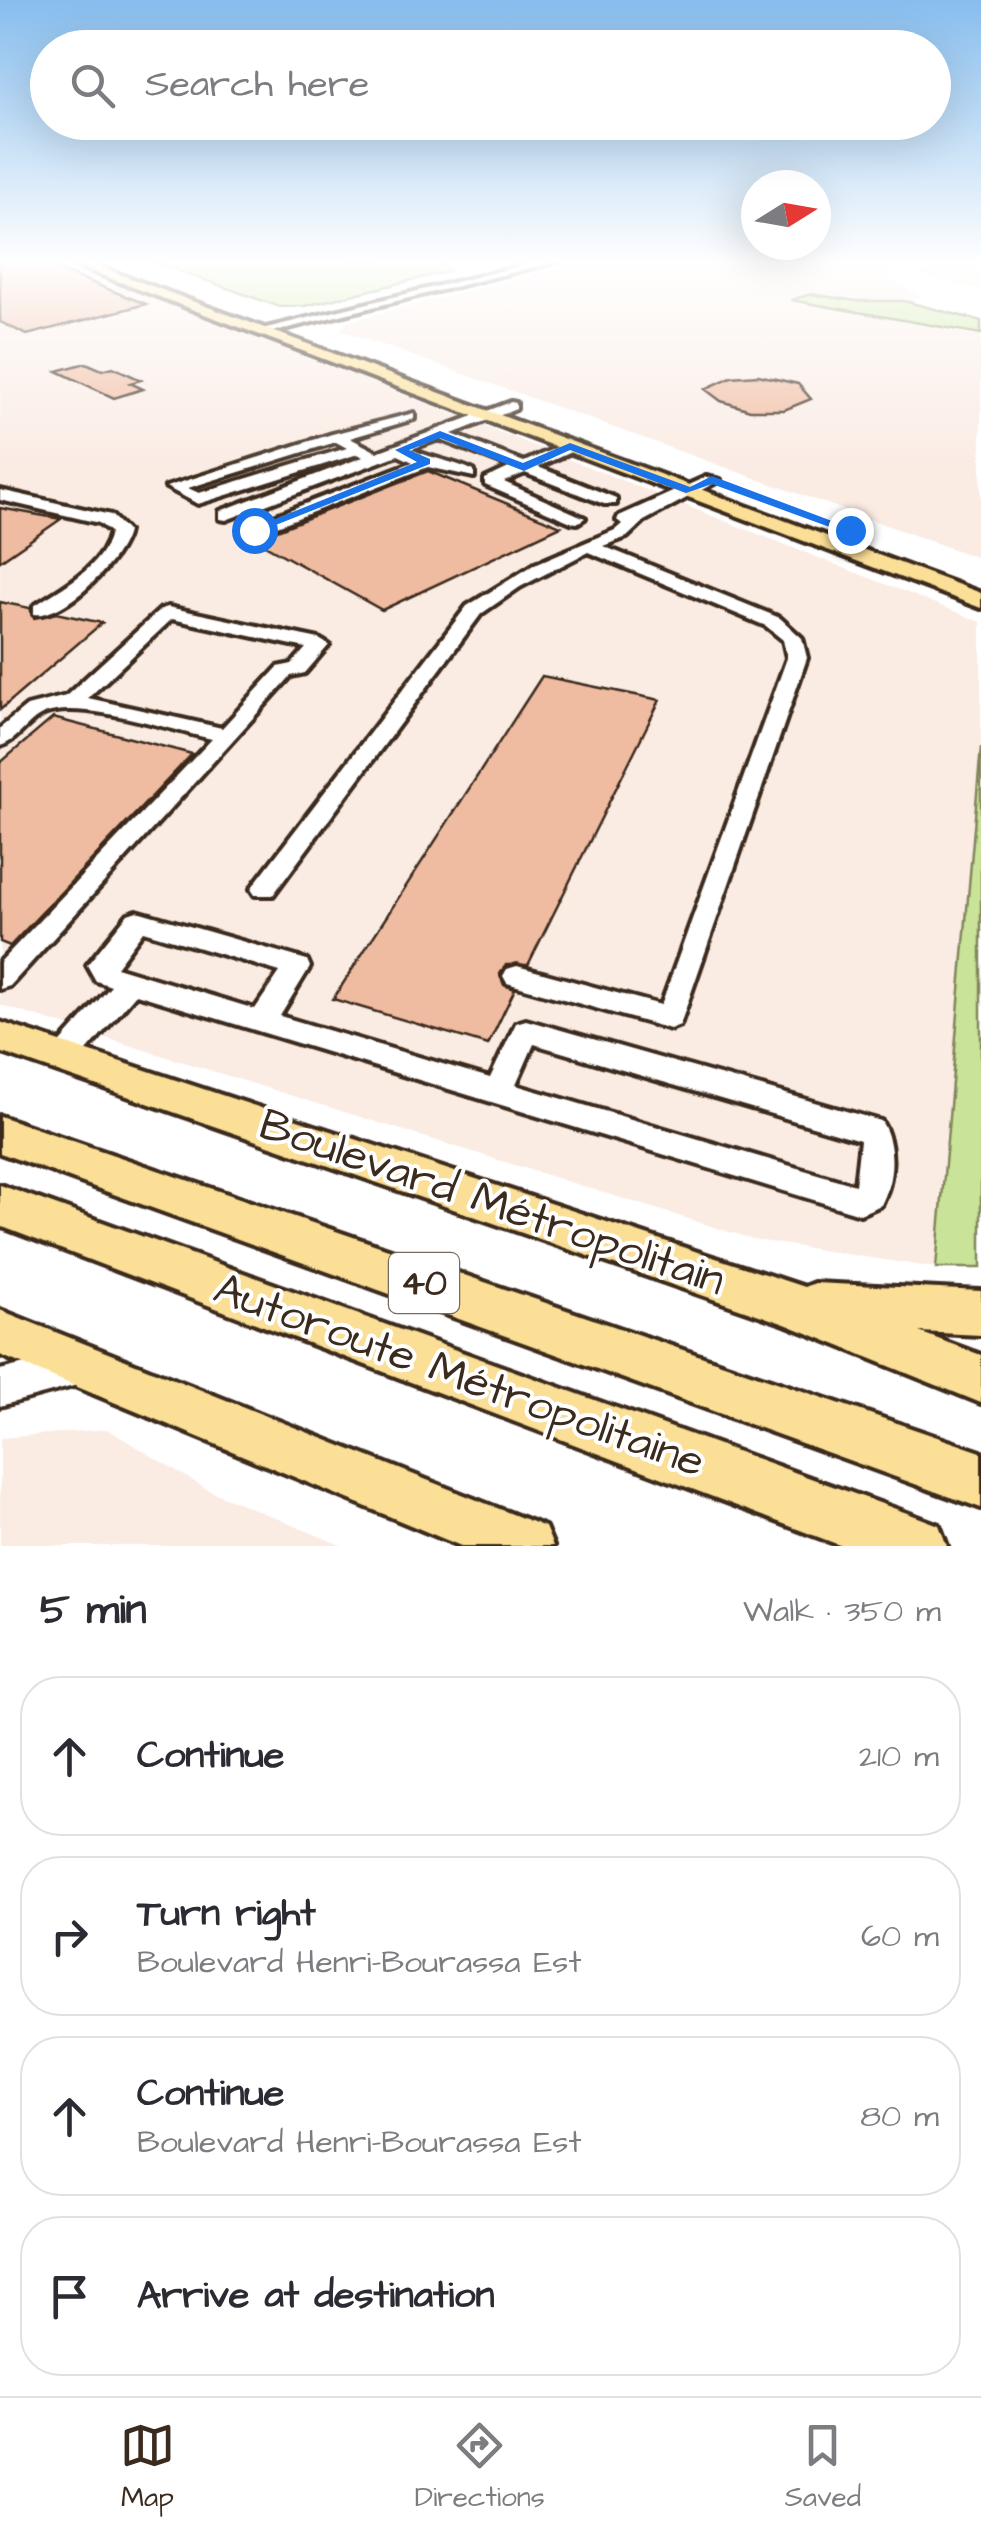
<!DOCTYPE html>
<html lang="en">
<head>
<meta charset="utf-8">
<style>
  :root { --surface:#fff; --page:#f7f7f7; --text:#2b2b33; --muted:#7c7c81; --line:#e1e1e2; --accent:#3b2a1e }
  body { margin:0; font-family:"Architects Daughter",sans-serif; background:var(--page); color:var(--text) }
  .compass { position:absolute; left:741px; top:170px; width:90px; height:90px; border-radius:50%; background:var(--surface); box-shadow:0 10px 40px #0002; rotate:79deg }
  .stop { position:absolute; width:30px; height:30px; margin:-22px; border:8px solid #1a73e8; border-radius:50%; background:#fff }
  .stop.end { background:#1a73e8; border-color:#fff; box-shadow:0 2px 10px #0008 }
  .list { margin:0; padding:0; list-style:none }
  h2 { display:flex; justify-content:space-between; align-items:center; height:130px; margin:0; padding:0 40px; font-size:42px }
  h2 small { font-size:32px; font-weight:400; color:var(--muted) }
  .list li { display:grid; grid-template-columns:65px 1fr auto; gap:30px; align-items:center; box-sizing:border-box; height:160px; margin:0 20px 20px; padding:0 20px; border:2px solid var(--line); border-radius:40px }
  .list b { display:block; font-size:38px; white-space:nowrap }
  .list p { margin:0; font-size:32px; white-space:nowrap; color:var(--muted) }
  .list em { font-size:32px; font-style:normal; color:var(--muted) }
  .icon { flex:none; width:55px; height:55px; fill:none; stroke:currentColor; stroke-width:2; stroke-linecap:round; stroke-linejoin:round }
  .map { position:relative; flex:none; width:981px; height:1546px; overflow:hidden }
  .search { position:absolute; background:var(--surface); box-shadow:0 10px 40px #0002; left:30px; right:30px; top:30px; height:110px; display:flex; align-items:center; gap:25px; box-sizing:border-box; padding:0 35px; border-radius:55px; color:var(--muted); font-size:38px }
  .sheet { height:850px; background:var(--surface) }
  nav { display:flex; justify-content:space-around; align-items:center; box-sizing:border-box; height:140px; border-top:2px solid var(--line); background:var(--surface); font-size:28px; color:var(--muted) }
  nav a { display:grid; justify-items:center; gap:5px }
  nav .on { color:var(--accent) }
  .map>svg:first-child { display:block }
  .built { fill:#faebe3 }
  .green { fill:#c9e399; stroke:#82865c; stroke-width:2.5 }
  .building { fill:#f0bca1; stroke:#3b2a1e; stroke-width:2.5 }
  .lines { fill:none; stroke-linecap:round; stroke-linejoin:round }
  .minor-casing { stroke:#3b2a1e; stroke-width:8 }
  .major-casing { stroke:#3b2a1e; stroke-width:8 }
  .highway-casing { stroke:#3b2a1e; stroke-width:8 }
  .minor { fill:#fff; fill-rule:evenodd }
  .major { fill:#fbdf96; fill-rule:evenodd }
  .highway { fill:#fbdf96; fill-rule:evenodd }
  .route { fill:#1a73e8 }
  .labels { text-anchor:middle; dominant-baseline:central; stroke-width:8; stroke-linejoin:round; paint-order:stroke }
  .shield { fill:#fff; stroke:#766a62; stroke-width:2.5 }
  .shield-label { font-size:35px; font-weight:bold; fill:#3b2a1e }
  .near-street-label { font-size:45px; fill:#3b2a1e; stroke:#fff }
</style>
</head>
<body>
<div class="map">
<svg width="981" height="1546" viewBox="0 0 981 1546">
  <rect width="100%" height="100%" fill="#fff"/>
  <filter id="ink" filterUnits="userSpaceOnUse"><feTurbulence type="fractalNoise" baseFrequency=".01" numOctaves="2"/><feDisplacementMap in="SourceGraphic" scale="20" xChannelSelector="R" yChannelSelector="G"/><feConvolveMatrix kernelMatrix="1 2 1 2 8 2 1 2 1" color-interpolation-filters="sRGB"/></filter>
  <g filter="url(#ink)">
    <!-- built -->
    <path class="built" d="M0,260H48L378,384L981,622V747L936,1268L756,1240L0,1005Z
      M592,260H934L883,274L921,296L879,317L981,336V559L341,330L346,322Z
      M951,260H981V290L919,275Z
      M107,1429L208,1490L343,1546H0V1438Z"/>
    <!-- green -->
    <path class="green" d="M149,260H438L450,271L305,306L280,307Z
      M811,294L856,301H904L981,321V334L791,300Z
      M981,747V1268H936Z"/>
    <!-- building -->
    <path class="building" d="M0,260H34L146,304L27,335L0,322Z
      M86,363L102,370L113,367L141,380L130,383L143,389L114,398L57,371Z
      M758,375L798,384L811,399L784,410H750L721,401L705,389L731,377Z
      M428,471L561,526L382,610L254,539Z
      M0,508L61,519L0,561Z
      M0,602L30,608L34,618L56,613L102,623L0,710Z
      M542,676L660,700L528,965H506L500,974L504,985L515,989L488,1045L333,999Z
      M53,718L192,754L10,946L0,942V763Z"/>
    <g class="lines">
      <!-- minor casing -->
      <g class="minor-casing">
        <path id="minor" d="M545,260H562L260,335L254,331Z
          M511,402L516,403V409L452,434L524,462L565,444H575V450L538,467L616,498V504H604L525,473L504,482L585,518L577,523L571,522L485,485V479L511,467L439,439L411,449C432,459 453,461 474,471V477L428,467L254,535L248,534V526L413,462L398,455L226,520L220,519V511L363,457L358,454L198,504L166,487L332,434L414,413V419L350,438L377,452ZM336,442L347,448L199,493L188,488Z
          M706,477L720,480L644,521L627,537L603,546L780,618L802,638L807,658L680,1025L670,1029L517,986L507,983L503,976L507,969L517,966L661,1005L787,658L783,640L766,626L588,552L520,587L481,614L273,895H255L251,889L255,883L467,606L535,564L615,530L622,524L617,520L619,516Z
          M0,490L111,515L127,531C122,560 64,619 34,614V606C62,587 103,568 110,532L99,523L0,500Z
          M168,607L319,639L329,645L305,673L291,676L10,986L0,989V962L212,739C171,730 81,699 44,714C27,721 18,741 0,746V728L27,706L66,696L161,609ZM172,619L306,648L292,664L278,667L222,728L88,698Z
          M137,911L307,960L310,967L280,1016L490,1078L516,1023L526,1020L881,1121C896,1144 894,1180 881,1205L860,1214L136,994L74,1066L64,1069L54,1066L49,1058L54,1050L111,986L96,981L87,965L128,914ZM143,931L280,972L255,1009L116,967ZM534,1044L860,1140L855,1185L516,1085Z
          M79,1351L92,1357L97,1369L92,1381L0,1406V1370Z"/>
      </g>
      <!-- major casing -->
      <g class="major-casing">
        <path id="major" d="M62,260H81L981,593V608Z
          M0,1022L804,1287L814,1283L981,1291V1335L919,1332L981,1355V1403L785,1324L0,1052Z
          M0,1310L545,1527L553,1546H461L0,1355Z"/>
      </g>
      <!-- highway casing -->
      <g class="highway-casing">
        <path id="highway" d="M0,1116L981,1452V1508L0,1153Z
          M0,1185L918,1517L939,1525L947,1546H842L0,1226Z"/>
      </g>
      <!-- minor -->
      <use href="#minor" class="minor"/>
      <!-- major -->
      <use href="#major" class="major"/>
      <!-- highway -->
      <use href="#highway" class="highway"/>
    </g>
  </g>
  <!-- sky -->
  <linearGradient id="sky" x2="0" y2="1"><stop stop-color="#87bded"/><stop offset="0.55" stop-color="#fff"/><stop offset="1" stop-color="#fff" stop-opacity="0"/></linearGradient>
  <rect width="981" height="476" fill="url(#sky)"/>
  <!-- route -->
  <path class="route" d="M440,431L523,463L570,443L690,487L712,476L856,530L846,533L712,484L686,493L570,450L524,471L440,438L409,450L430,459V464L258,532L248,530L417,462L395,450Z"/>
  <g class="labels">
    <!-- shield labels -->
    <rect class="shield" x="389" y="1253" width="70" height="60" rx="8"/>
    <g class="shield-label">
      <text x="424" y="1283">40</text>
    </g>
    <!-- near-street labels -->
    <g class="near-street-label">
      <text transform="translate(492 1203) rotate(19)">Boulevard Métropolitain</text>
      <text transform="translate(459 1376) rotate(20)">Autoroute Métropolitaine</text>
    </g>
  </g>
</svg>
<svg class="compass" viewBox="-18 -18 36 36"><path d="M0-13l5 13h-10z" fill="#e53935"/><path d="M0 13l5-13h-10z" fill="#7c7c81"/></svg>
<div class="stop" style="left:254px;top:530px"></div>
<div class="stop end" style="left:850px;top:530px"></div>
<div class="search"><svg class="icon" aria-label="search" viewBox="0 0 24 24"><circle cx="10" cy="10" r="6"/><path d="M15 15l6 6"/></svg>Search here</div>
</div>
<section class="sheet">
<h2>5 min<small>Walk · 350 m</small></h2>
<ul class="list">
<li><svg class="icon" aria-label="ahead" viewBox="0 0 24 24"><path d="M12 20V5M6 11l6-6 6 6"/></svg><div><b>Continue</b></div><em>210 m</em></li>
<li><svg class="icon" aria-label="right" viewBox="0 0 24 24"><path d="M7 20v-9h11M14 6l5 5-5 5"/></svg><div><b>Turn right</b><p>Boulevard Henri-Bourassa Est</p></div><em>60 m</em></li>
<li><svg class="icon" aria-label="ahead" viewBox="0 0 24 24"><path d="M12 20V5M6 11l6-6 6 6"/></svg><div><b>Continue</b><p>Boulevard Henri-Bourassa Est</p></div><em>80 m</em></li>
<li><svg class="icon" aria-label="arrive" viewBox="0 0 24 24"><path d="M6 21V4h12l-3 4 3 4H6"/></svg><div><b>Arrive at destination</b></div></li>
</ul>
</section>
<nav>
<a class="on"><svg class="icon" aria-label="map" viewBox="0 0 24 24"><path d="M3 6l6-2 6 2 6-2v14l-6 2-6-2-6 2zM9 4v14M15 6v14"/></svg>Map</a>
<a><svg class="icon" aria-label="directions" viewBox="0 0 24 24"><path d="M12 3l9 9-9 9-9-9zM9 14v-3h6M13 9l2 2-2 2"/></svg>Directions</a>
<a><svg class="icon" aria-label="saved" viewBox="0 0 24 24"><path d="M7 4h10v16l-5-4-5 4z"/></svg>Saved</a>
</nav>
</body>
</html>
